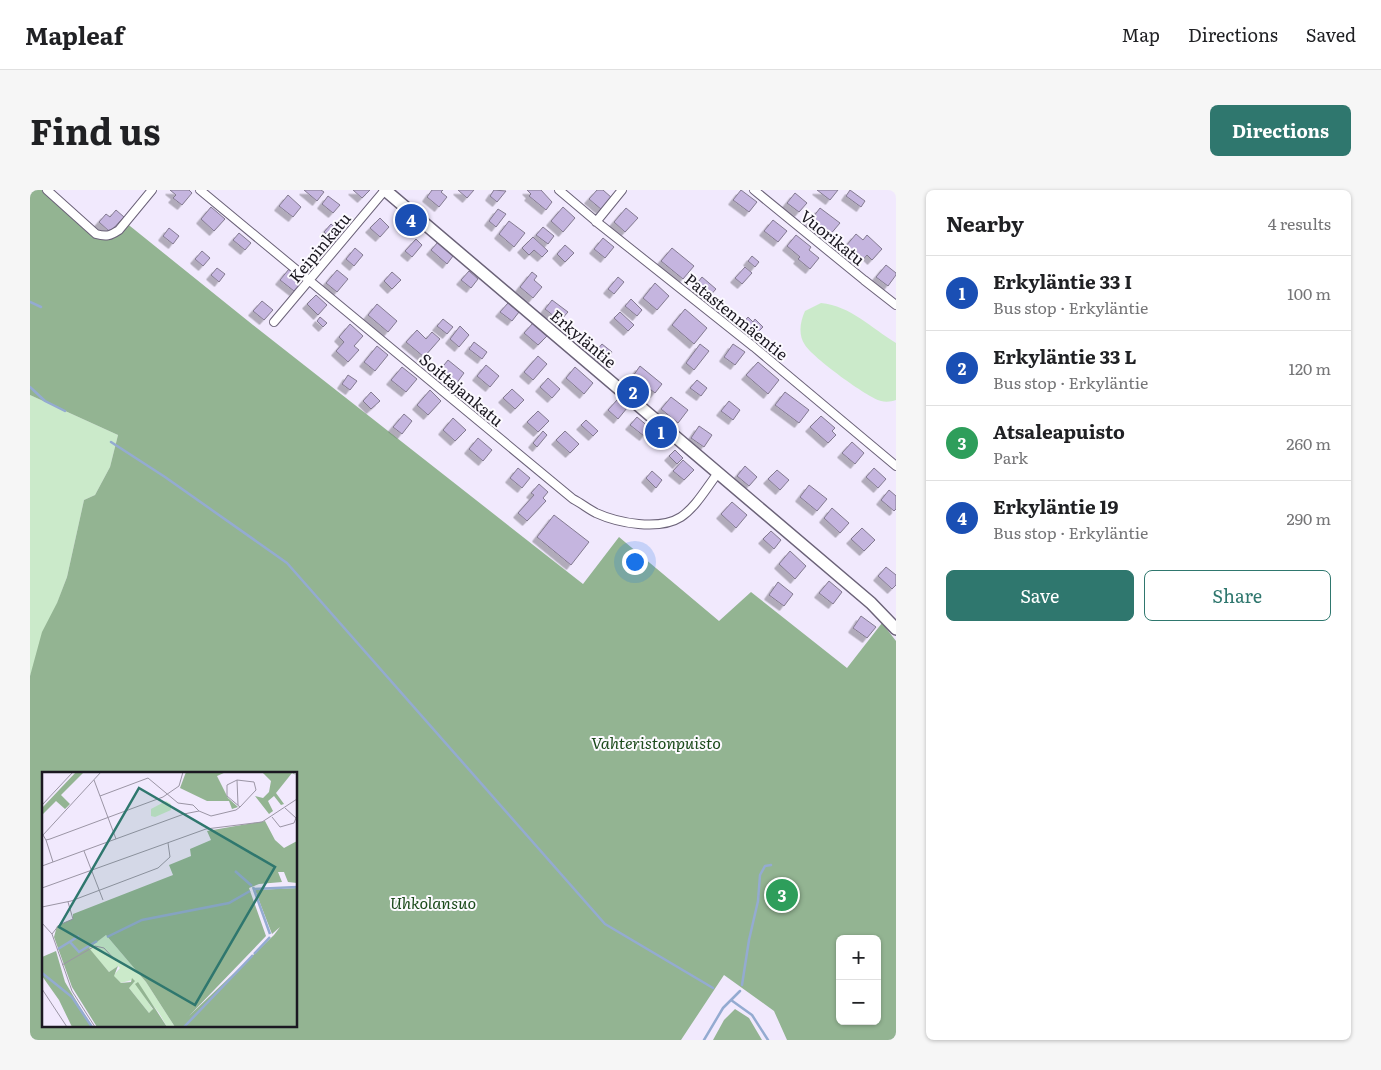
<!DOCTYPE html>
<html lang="en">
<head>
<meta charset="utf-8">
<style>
  :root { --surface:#fff; --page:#f6f6f6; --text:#202124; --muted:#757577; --line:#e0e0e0; --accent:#2f776e }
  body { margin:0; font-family:Literata,serif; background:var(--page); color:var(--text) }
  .controls { position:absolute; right:15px; bottom:15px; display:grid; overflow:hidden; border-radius:8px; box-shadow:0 1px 4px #0004 }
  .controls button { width:45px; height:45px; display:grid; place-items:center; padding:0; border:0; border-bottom:1px solid var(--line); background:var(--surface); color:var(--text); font:25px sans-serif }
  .you { position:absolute; left:604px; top:371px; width:18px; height:18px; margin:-12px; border:4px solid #fff; border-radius:50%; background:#1a73e8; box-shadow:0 0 0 8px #1a73e833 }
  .badge { display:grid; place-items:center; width:32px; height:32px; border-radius:50%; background:var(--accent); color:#fff; font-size:16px; font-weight:700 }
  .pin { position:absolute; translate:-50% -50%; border:2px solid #fff; box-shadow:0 1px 5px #0006 }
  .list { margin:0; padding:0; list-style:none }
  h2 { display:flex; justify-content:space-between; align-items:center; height:65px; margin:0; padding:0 20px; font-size:21px }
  h2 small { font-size:16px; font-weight:400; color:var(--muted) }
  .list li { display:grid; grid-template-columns:32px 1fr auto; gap:15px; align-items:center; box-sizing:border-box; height:75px; padding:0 20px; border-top:1px solid var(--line) }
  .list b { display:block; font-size:19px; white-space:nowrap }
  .list p { margin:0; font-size:16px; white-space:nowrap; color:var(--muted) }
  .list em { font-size:16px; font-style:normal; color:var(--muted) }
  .actions { display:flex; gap:10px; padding:15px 20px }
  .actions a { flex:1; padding:11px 0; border:1px solid var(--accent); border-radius:8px; text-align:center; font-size:18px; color:var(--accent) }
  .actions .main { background:var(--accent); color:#fff }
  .map { position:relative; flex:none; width:866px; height:850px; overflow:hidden; border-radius:8px }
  header { display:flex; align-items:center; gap:30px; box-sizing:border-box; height:70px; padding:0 25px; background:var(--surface); border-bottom:1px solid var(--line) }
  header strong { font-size:24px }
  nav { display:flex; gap:28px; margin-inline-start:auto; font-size:18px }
  .intro { display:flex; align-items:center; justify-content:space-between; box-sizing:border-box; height:120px; padding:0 30px }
  h1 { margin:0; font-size:35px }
  .button { padding:12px 22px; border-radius:8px; background:var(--accent); color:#fff; font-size:18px; font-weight:700 }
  main { display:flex; gap:30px; padding:0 30px }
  aside { flex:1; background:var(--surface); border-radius:8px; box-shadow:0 1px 4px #0004 }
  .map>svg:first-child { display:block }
  .green { fill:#cbeaca }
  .forest { fill:#93b492; fill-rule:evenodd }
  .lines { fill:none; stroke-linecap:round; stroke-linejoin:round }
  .stream { stroke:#94abd1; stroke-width:2.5 }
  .building { fill:#c5b5df; stroke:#837a90; filter:url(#shadow) }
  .street-casing { stroke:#6b6278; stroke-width:10 }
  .secondary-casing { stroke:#6b6278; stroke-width:14 }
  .street { stroke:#fff; stroke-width:8 }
  .secondary { stroke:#fff; stroke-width:11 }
  .labels { text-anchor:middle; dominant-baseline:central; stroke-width:4; stroke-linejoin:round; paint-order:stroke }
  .street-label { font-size:16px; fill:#1b1821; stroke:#fcfaff }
  .park-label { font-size:16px; font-style:italic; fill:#1b4a1b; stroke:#fcfaff }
  .inset-river { fill:none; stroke:#94abd1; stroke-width:2.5 }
  .inset-road { fill:none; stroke:#9b95a5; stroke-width:1 }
  .view { fill:#2f776e; fill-opacity:0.15; stroke:#2f776e; stroke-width:2.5 }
  .inset-edge { fill:none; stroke:#1b1821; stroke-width:2.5 }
</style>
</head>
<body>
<header>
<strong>Mapleaf</strong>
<nav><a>Map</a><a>Directions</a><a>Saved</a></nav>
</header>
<div class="intro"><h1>Find us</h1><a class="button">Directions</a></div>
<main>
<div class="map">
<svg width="866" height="850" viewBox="0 0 866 850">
  <defs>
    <filter id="shadow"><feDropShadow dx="-4.5" dy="4.5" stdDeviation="0" flood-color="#0004"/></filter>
  </defs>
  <rect width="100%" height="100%" fill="#f1e9fd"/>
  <!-- green -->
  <path class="green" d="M791,113C821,116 841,138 866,153V210C861,212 855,212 851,211C838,208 782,167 775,155C768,145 770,132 775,121Z
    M0,205L88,245L80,277L65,305L54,310L37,387L0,486Z"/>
  <!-- forest -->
  <path class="forest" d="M0,0H17L74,47L95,32L223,135L553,394L589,347L689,431L721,402L817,478L852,433L866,451V850H757L744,821L694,785L651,850H0V486L12,442L27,413L37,387L54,310L65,305L80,277L88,245L0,205ZM14,584H266V836H14ZM810,749H847V831H810Z
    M705,819L719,828L732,850H683L694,830Z"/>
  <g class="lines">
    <!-- stream -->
    <path class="stream" d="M0,112L11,117
      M0,197L15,211L35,221
      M81,252L135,287L257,373L575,734L683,798
      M712,795L719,750L728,711L730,685L735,676L741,675
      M701,810L722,825L738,850
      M674,850L693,818L710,801"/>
  </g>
  <!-- building -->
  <path class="building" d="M140,0H159L162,3L152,15L143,8L146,5Z
    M274,0H291L294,2L287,11Z
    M323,0H340L332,8Z
    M402,0H413L411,2L417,7L409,17L397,7Z
    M428,0H444L437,8Z
    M464,0L476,1L467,12L460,6Z
    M497,0H511L522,12L516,20L499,6L501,4Z
    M567,0H573L582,8L572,20L559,9Z
    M711,0L727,12L719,22L703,10Z
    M787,0H808L800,10Z
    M820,0L835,11L831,17L816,6Z
    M765,3L777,13L769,22L757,13Z
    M258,5L271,17L263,27L249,16Z
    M298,6L310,15L303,23L292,14Z
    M181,17L195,29L184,41L171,29Z
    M533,17L545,28L533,42L521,31Z
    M596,18L608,28L595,42L584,32Z
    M790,18L810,33L799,46L780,31Z
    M468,19L476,24L466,37L459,31Z
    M86,20L94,27L80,42L69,32L76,24L80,27Z
    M350,28L359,37L350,47L340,38Z
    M743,30L757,41L748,52L734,41Z
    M479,31L495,43L484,57L469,44Z
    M301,34L309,41L302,49L294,42Z
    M513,37L524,46L518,54L506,45Z
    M139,38L149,46L143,54L133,46Z
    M209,43L221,53L215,60L203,50Z
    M826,44L833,50L837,45L852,59L842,70L837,65L832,71L816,56Z
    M766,45L781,57L779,60L789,68L780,79L768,69L770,67L757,56Z
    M503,47L518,61L512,67L504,60L499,65L492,58Z
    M573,48L584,57L575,68L564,59Z
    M386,49L392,55L382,67L375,61Z
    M408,52L423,66L417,74L401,60Z
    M535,55L544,63L535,72L527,64Z
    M325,58L333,65L324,76L316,69Z
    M642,58L664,76L653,89L631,71Z
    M172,61L180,68L173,76L165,69Z
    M722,66L729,72L725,77L718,71Z
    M856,75L866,83V85L858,96L846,87Z
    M715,77L722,83L712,94L705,88Z
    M187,78L195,84L189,92L181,85Z
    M259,79L273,91L264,101L250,90Z
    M307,80L318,89L307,102L296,93Z
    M439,81L448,89L441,98L431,90Z
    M362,82L371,90L362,99L354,91Z
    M502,82L507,86L504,90L512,97L503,108L490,97Z
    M588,87L594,92L584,104L578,99Z
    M672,87L686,99L677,109L664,97Z
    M625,93L639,106L627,120L613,108Z
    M286,105L297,115L288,125L277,114Z
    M601,109L612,120L607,126L595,116Z
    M522,110L538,122L530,131L515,119Z
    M232,111L243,120L234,130L223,121Z
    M478,113L489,122L482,131L470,122Z
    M347,114L367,131L358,142L338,125Z
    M655,119L677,138L664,154L642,135Z
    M590,122L604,135L598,141L584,128Z
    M290,127L297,133L293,137L287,131Z
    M718,127L723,132L725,129L733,137L727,143L725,141L721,146L710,136Z
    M413,129L423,137L417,144L407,136Z
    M503,133L517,146L508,155L494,143Z
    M320,134L333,146L324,156L329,160L318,172L306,161L314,152L309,147Z
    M430,136L439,145L429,157L420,149Z
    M387,140L396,149L402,142L410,149L394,167L376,152Z
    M444,152L457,162L452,169L439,159Z
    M572,154L582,162L576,170L566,161Z
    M670,154L679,161L664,180L656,173Z
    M703,154L715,162L705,175L694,167Z
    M347,156L358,165L345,181L334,172Z
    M508,166L517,174L503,190L494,182Z
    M418,170L434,183L426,194L410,180Z
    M728,172L749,190L738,204L716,185Z
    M456,175L469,186L460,197L447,186Z
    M610,176L632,194L625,203L603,186Z
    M372,177L387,189L376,202L361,190Z
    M545,177L563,193L554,204L536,188Z
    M318,185L327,191L320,200L312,194Z
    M518,188L530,199L522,208L510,197Z
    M667,190L677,198L671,206L660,198Z
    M482,199L494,210L485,219L473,208Z
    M400,200L411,211L398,225L387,215Z
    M341,202L350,211L341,219L333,211Z
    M755,202L779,220L769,233L745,215Z
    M641,207L658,220L648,233L631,219Z
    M587,210L597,218L588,229L578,220Z
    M699,211L710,220L703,230L691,221Z
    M508,221L519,231L508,242L497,232Z
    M374,224L382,231L372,244L363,237Z
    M791,226L805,238L802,241L806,245L798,253L780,237Z
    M607,227L620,238L614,246L600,235Z
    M423,228L436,240L425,251L413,240Z
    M556,230L568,241L563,246L551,235Z
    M669,236L682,245L674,257L661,248Z
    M513,241L517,245L507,257L503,253Z
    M535,241L549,254L540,263L526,250Z
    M448,248L462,260L453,271L439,259Z
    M822,252L834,263L825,274L812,263Z
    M645,260L653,268L647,274L639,266Z
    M653,270L664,280L654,290L643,281Z
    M715,276L727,287L719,296L707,286Z
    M488,278L500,288L492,298L480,288Z
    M844,278L856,289L848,298L836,287Z
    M747,280L759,290L750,300L738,289Z
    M622,281L632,290L626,298L616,288Z
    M509,294L518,302L513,308L516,311L497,331L488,323L504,305L501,303Z
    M779,295L797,309L787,321L770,307Z
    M859,300L866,306V319L864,321L851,310Z
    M702,312L717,325L706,338L691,324Z
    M802,318L819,333L810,343L794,328Z
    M524,325L559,352L541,375L507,347Z
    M832,338L845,350L834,361L821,349Z
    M741,341L751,350L744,359L733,349Z
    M760,361L776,376L765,389L749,374Z
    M856,377L866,385V395L862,399L848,386Z
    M799,391L812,402L803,414L789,403Z
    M748,392L763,404L754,416L739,405Z
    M831,426L846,437L837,448L823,438Z"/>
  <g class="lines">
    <!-- street casing -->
    <g class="street-casing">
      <path id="street" d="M17,0L66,44C76,47 80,46 89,40L122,0
        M170,0L543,309C551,313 558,319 566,323C588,333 629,341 651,327C666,317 677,297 688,283
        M529,0L568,33L724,157L866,276
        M724,0L834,90L866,115
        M566,32L592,0
        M244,132L355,0"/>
    </g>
    <!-- secondary casing -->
    <g class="secondary-casing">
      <path id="secondary" d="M355,0L841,413L866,439"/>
    </g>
    <!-- street -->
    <use href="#street" class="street"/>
    <!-- secondary -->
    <use href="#secondary" class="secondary"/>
  </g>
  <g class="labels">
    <!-- street labels -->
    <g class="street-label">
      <text transform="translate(803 47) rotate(39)">Vuorikatu</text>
      <text transform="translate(289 57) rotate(-50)">Keipinkatu</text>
      <text transform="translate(707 126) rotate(39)">Patastenmäentie</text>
      <text transform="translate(554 148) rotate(40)">Erkyläntie</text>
      <text transform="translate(432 199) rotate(40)">Soittajankatu</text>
    </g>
    <!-- park labels -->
    <g class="park-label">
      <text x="626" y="552">Vahteristonpuisto</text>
      <text x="403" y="712">Uhkolansuo</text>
    </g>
  </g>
  <!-- overview -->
  <g transform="translate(12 582)">
    <rect width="255" height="255" fill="#f1e9fd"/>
    <path d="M124,29L129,32V38L113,45L109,44V37ZM64,163L104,210L133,255H125L117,241L96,214L111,238L107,241L87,216V212L92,211L90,208L79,211L71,204L78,196L76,194L67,200L46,176Z" fill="#cbeaca"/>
    <path d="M34,0H42L19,23L28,32L23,37L14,29L0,43V36ZM144,0H184L175,4L186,26L196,35L190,37L187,29H165L138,16ZM220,0H251L254,3L250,1L234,21L242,32L239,33L232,24L226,29L231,39L227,42L213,24L221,26L227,20L229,9ZM223,49L233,68L242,76L255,69V111L246,110L242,100H236L240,110L217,112L207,116L224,164L147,244L232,163L238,155L230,162L213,118L255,116V255H133L104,210L64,163L47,176L67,200L76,194L72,204L79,211L89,210L90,206L93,209L87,216L107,241L111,237L93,212L96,210L125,255H55L30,215L12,165L15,154L31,147V142L131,103L127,93L149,84L148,77L169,68L165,59ZM14,179L23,210L50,255H30L17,228L0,204V185Z" fill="#93b492"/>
    <path class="inset-river" d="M193,99L210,114M211,115L228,162M211,117L255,115M65,165L100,148L187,131L208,119M28,170L37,180L55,169M16,177L37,164M212,182L228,165M0,201L30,225L50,255M142,255L211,183"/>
    <path class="inset-road" d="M52,8L74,67M195,8L196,33M58,24L106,6L136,31L151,33L157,39M0,33L31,0M230,45L238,55L252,51L254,46L243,36M1,63L4,68L8,67L121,25L137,14L141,0M1,63L59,0M4,68L11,90M42,79L61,128M0,94L142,42L157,39L169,44L194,38L198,35L214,18L212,10L195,8L185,13V24L198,35M0,116L164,57L220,50L255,27M0,135L29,129L116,96L128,85L126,71M0,151L10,162L30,219L53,255M10,162L17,153L31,147L26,130M20,193L53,174L62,176L74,189M0,217L25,255"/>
    <path class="view" d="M97,16L233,95L153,233L17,155Z"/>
    <rect width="255" height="255" class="inset-edge"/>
  </g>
</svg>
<div class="controls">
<button>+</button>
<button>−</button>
</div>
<div class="you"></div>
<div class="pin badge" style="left:631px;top:242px;background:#1a4fb4">1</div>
<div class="pin badge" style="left:603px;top:202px;background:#1a4fb4">2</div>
<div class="pin badge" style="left:752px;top:705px;background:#2e9e5b">3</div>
<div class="pin badge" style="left:381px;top:30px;background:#1a4fb4">4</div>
</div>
<aside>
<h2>Nearby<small>4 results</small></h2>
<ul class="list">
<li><span class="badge" style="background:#1a4fb4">1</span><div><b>Erkyläntie 33 I</b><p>Bus stop · Erkyläntie</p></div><em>100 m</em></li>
<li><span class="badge" style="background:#1a4fb4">2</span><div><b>Erkyläntie 33 L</b><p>Bus stop · Erkyläntie</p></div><em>120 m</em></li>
<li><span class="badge" style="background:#2e9e5b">3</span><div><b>Atsaleapuisto</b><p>Park</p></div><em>260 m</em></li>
<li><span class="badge" style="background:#1a4fb4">4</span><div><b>Erkyläntie 19</b><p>Bus stop · Erkyläntie</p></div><em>290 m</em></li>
</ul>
<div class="actions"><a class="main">Save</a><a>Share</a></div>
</aside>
</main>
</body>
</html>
